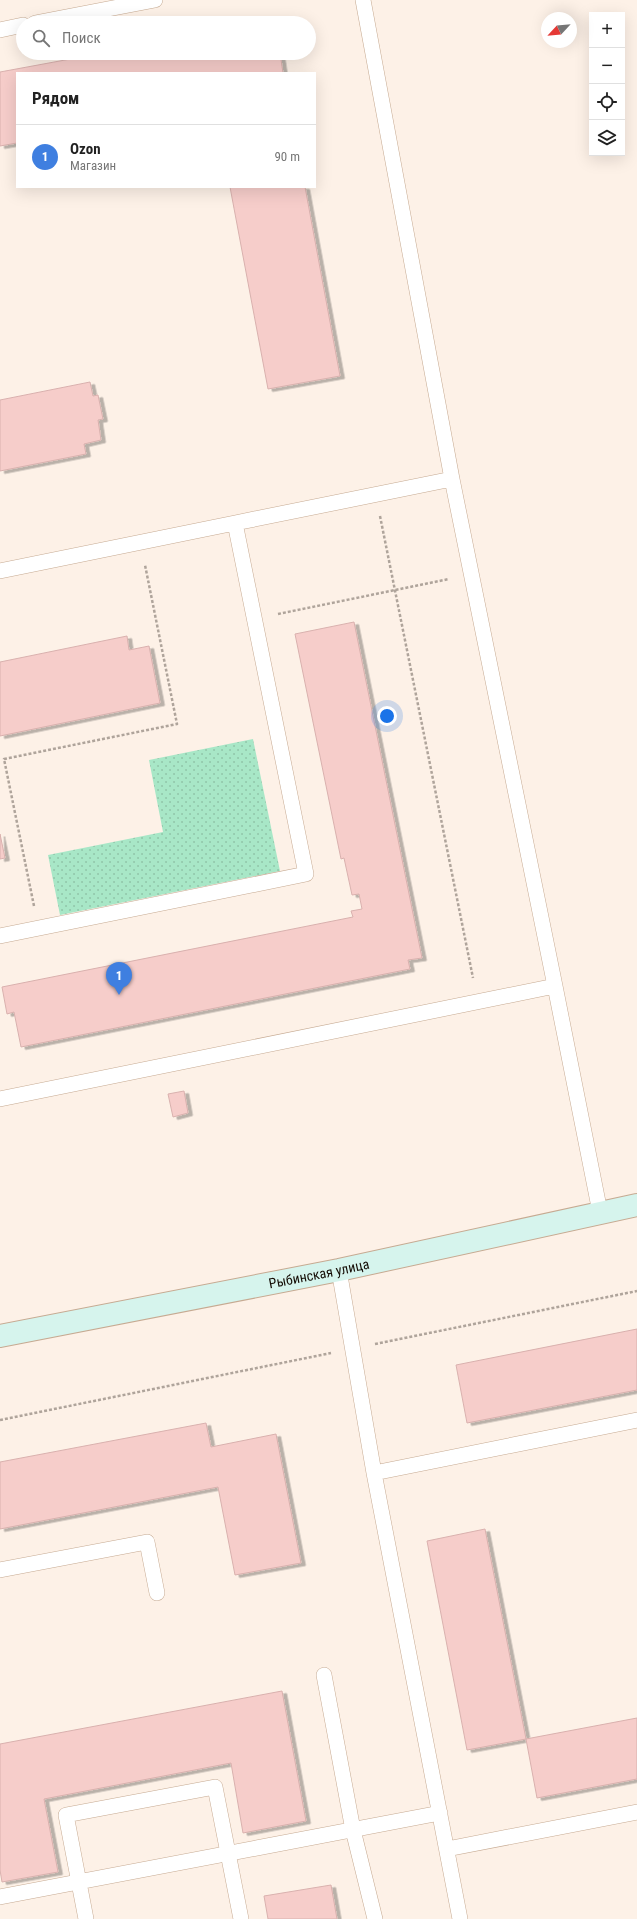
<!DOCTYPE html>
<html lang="ru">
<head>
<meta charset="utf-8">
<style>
  :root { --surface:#fff; --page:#f2f2f2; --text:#222; --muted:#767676; --line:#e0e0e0; --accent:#1f6875 }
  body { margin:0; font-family:"Roboto Condensed",sans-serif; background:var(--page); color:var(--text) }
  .controls { position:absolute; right:12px; top:12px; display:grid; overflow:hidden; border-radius:0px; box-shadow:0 4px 16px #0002 }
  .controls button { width:36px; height:36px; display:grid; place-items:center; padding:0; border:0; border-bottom:1px solid var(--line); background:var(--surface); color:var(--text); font:20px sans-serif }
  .compass { position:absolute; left:541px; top:12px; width:36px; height:36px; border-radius:50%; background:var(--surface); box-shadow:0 4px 16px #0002; rotate:244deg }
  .you { position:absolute; left:387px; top:716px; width:14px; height:14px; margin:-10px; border:3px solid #fff; border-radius:50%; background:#1a73e8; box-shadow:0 0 0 6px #1a73e833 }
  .badge { display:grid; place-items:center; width:26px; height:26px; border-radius:50%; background:var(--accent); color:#fff; font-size:13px; font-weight:700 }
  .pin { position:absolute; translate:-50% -33px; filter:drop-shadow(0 1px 2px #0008) }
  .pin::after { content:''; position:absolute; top:21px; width:14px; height:12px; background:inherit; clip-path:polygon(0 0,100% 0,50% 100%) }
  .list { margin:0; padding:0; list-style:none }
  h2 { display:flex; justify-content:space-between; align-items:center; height:52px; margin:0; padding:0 16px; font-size:17px }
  h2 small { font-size:13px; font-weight:400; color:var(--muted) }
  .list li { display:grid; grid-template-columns:26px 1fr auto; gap:12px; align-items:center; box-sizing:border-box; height:64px; padding:0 16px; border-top:1px solid var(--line) }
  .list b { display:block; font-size:15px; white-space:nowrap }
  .list p { margin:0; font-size:13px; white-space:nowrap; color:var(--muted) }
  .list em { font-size:13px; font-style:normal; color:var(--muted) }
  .icon { flex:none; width:22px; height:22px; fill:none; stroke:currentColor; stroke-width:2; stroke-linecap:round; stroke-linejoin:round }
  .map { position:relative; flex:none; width:637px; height:1919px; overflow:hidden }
  .search { position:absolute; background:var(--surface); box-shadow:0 4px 16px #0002; left:16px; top:16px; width:300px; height:44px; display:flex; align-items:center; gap:10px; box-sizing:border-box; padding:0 14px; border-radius:22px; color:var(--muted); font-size:15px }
  .panel { position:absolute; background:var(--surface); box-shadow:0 4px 16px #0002; left:16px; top:72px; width:300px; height:116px; border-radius:0px }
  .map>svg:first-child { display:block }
  .grass { fill:url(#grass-dots) }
  .building { fill:#f6cdca; stroke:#d9b1ae; filter:url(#shadow) }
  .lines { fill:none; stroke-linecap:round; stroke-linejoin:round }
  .lane-casing { stroke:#c6aa92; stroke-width:16 }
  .secondary-casing { stroke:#c6aa92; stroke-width:24 }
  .path { stroke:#afa49b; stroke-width:2.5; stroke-dasharray:3 2; stroke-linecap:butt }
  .lane { stroke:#fff; stroke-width:15 }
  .secondary { stroke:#d6f4ed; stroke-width:22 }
  .labels { text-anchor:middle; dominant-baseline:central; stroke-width:3.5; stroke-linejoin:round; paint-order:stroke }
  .street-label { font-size:14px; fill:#130a03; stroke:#fff }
</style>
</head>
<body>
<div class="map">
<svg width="637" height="1919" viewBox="0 0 637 1919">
  <defs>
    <pattern id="grass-dots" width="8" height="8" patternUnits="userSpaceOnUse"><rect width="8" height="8" fill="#a8e7c7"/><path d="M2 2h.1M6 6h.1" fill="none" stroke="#90c5a9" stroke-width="1.8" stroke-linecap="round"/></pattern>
    <filter id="shadow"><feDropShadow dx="4.5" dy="2.5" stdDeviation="0" flood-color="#0004"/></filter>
  </defs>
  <rect width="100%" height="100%" fill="#fdf1e7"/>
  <!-- grass -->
  <path class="grass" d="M253,739L280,871L60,915L48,855L163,832L149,760Z"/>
  <!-- building -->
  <path class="building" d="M103,53H280L283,73H17V143L0,146V72Z
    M230,187H305L340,376L268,389Z
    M90,382L93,396L98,395L103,419L98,420L101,440L84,444L86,454L0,471V400Z
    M354,622L422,958L408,960L410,969L21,1047L14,1012L7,1014L2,987L353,917L351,911L362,909L359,894L352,895L344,858L341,859L295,634Z
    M127,636L129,650L149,646L160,703L0,736V662Z
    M0,834L5,858L0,859Z
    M184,1091L188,1113L173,1117L168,1094Z
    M637,1329V1390L467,1423L456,1365Z
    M206,1423L211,1447L276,1434L301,1563L235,1575L218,1487L0,1529V1462Z
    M485,1529L526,1739L467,1750L427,1541Z
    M282,1691L306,1821L243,1833L231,1763L44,1799L58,1872L2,1882L0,1870V1744Z
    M637,1718V1779L537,1798L526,1739Z
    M331,1885L337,1919H268L264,1896Z"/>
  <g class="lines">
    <!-- lane casing -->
    <g class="lane-casing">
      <path id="lane" d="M363,0L452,479
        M35,23L155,0
        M0,30L23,25
        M0,571L235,523
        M0,936L306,874L235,523L452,479L555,986
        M0,1099L555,986L600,1212
        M339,1270L374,1473L460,1919
        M374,1473L637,1420
        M0,1570L147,1542L157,1593
        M324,1675L353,1830L375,1919
        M447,1849L637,1812
        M0,1897L440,1813
        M86,1919L66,1815L215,1787L241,1919"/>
    </g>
    <!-- secondary casing -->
    <g class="secondary-casing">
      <g id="secondary">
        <path id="s1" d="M0,1336L339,1270L637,1205"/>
      </g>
    </g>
    <!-- path -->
    <path class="path" d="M380,516L473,978
      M278,614L449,579
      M34,906L4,759L177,724L145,565
      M375,1344L637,1291
      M0,1420L331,1353"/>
    <!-- lane -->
    <use href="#lane" class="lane"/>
    <!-- secondary -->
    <use href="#secondary" class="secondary"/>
  </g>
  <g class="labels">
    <!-- street labels -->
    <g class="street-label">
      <text stroke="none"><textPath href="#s1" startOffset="325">Рыбинская улица</textPath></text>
    </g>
  </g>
</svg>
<div class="controls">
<button>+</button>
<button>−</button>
<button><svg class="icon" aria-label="locate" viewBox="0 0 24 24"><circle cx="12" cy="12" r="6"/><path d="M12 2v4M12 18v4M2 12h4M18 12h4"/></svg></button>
<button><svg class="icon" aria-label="layers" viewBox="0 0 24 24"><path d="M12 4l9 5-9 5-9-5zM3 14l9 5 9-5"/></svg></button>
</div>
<svg class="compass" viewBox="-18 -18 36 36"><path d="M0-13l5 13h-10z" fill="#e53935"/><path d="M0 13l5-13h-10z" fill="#767676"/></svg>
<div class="you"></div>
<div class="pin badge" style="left:119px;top:995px;background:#3f7fe0">1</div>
<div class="search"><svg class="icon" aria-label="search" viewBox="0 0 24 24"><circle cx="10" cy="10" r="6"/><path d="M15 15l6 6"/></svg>Поиск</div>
<section class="panel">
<h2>Рядом<small></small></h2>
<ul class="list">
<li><span class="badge" style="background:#3f7fe0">1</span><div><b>Ozon</b><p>Магазин</p></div><em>90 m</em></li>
</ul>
</section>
</div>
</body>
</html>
